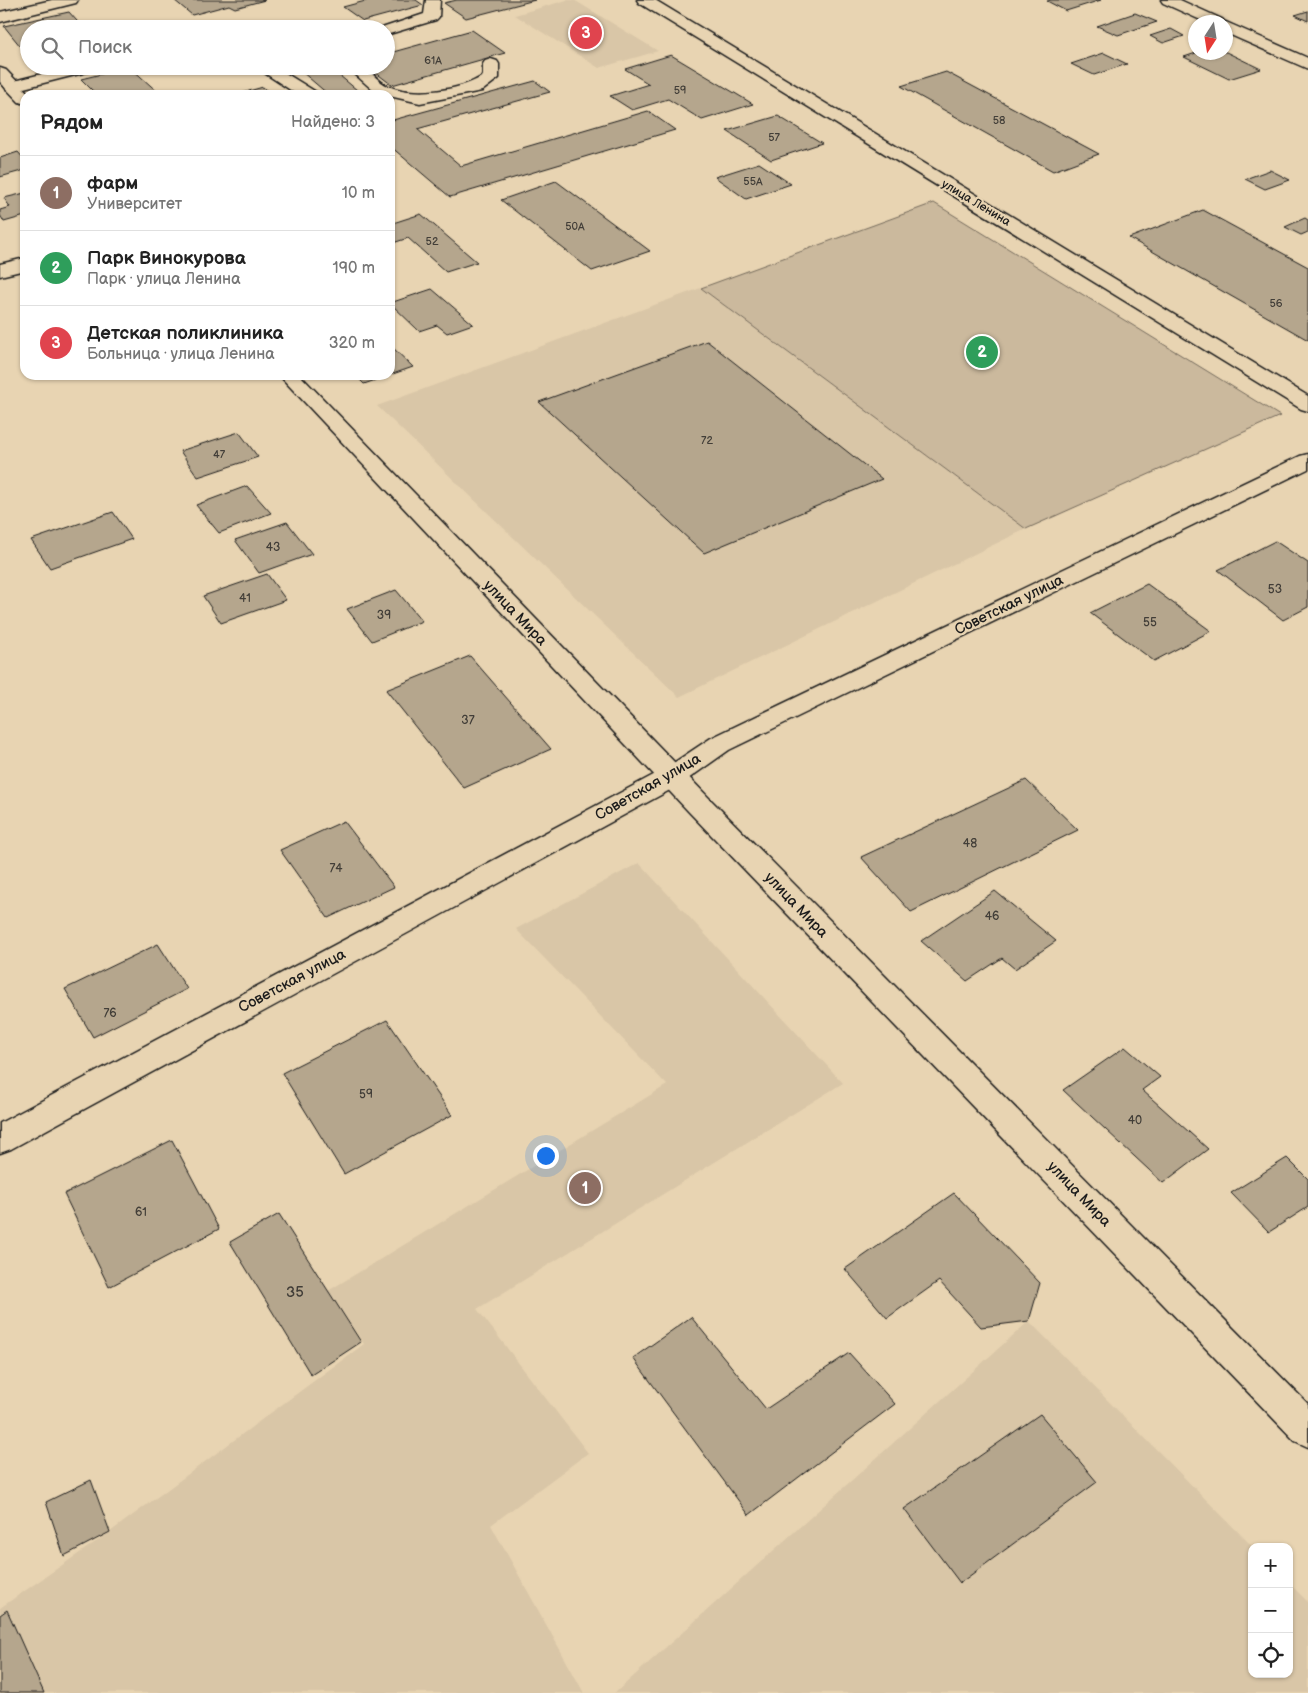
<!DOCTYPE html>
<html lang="ru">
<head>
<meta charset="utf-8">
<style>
  :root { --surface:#fff; --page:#f6f6f6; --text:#222; --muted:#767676; --line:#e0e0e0; --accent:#1c1c1c }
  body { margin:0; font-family:"Balsamiq Sans",sans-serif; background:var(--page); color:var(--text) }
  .controls { position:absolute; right:15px; bottom:15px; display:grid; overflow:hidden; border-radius:10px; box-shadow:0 1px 4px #0004 }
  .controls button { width:45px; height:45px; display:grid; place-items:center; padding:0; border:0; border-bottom:1px solid var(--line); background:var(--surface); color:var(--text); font:25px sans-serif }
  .compass { position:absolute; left:1188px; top:15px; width:45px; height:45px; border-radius:50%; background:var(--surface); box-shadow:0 1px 4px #0004; rotate:192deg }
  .you { position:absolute; left:545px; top:1155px; width:18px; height:18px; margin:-12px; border:4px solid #fff; border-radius:50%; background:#1a73e8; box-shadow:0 0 0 8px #1a73e833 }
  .badge { display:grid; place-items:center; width:32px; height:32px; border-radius:50%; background:var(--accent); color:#fff; font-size:16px; font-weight:700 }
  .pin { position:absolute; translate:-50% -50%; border:2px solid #fff; box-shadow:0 1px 5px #0006 }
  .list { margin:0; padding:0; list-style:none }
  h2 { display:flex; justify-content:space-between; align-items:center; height:65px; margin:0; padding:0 20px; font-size:21px }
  h2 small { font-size:16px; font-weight:400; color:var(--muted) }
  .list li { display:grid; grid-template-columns:32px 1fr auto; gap:15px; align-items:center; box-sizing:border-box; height:75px; padding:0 20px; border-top:1px solid var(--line) }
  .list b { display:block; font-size:19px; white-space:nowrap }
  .list p { margin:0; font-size:16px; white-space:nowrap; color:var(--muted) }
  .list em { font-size:16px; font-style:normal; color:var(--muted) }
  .icon { flex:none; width:28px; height:28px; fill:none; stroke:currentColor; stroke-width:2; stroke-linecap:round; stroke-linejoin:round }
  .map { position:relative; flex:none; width:1308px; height:1693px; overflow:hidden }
  .search { position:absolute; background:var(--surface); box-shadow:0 1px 4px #0004; left:20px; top:20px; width:375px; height:55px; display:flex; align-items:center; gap:12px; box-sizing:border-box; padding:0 18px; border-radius:28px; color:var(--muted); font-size:19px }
  .panel { position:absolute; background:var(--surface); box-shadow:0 1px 4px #0004; left:20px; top:90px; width:375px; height:290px; border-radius:15px }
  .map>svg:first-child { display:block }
  .built { fill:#d9c6a7 }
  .green { fill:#cbb99d; stroke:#746a5c }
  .building { fill:#b5a68d; stroke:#1c1c1c }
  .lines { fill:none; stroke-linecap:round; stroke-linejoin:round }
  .minor-casing { stroke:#1c1c1c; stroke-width:3 }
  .major-casing { stroke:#1c1c1c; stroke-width:3 }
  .minor { fill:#e8d4b2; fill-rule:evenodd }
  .major { fill:#e8d4b2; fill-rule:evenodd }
  .labels { text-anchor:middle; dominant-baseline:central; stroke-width:4.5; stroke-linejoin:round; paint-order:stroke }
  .far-number-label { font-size:11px; fill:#423e38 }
  .far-street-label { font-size:12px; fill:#1c1c1c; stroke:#e8d4b2 }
  .number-label { font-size:12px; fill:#423e38 }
  .street-label { font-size:15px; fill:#1c1c1c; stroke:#e8d4b2 }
  .near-number-label { font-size:15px; fill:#423e38 }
</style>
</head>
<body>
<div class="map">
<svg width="1308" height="1693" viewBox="0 0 1308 1693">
  <rect width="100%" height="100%" fill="#e8d4b2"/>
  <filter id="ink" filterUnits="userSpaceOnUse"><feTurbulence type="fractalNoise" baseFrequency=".02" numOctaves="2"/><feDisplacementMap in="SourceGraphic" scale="10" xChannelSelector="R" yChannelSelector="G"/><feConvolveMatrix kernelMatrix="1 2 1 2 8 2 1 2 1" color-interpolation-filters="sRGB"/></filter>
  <g filter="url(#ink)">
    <!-- built -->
    <path class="built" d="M567,0H574L658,51L599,68L515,15Z
      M701,288L1026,529L679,697L377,406Z
      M639,863L843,1083L477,1309L588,1453L491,1525L584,1693H0V1608L110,1532L364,1344L328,1291L667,1085L516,929Z
      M1029,1321L1253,1547L1252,1674H1289V1583L1308,1602V1693H615Z"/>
    <!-- green -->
    <path class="green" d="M934,203L1280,416L1026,529L701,288Z"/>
    <!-- building -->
    <path class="building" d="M174,0H265L235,8L229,5L192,15Z
      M369,0H416L423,5L363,21L343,7Z
      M457,0H535L466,18L444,3Z
      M1052,0H1101L1066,11L1047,1Z
      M1308,11V21L1295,15Z
      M69,12L84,29H29V57L4,26Z
      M1135,13L1157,22L1118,35L1097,26Z
      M194,21L204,29H161Z
      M1171,29L1184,36L1163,43L1150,36Z
      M472,30L505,53L392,85L367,66H386V54Z
      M1199,52H1226L1261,69L1229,79L1184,57Z
      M1104,53L1127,64L1094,75L1071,64Z
      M671,55L753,104L702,120L668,99L632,110L610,96L649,84L625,69Z
      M295,66H328L363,95H329Z
      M130,67L161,95H97L81,79Z
      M946,72L1099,154L1053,171L901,86Z
      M535,81L550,92L417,129L461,166L648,111L675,130L450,197L390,146V117L393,120Z
      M263,87L272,95H235Z
      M778,116L822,143L771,160L727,131Z
      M18,152L25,160V170L0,177V158Z
      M759,163L791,184L746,199L715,177Z
      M1270,170L1290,180L1265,189L1245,179Z
      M556,181L650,251L592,271L501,200Z
      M25,193V216L4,222L0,215V210L10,207L4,198Z
      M1203,210L1308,267V340L1129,238Z
      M421,214L477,262L446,272L408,238L390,244V224Z
      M1305,218L1308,220V232L1301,235L1285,227Z
      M432,289L473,324L447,333L437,325L419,331L390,303Z
      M707,341L882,479L704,553L539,402Z
      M390,345L413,367L364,384L355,375H390Z
      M239,432L258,457L198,477L180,451Z
      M247,486L271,513L219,533L196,505Z
      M113,512L132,539L50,568L31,540Z
      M287,522L312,554L259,573L235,540Z
      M1275,541L1308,563V607L1283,620L1218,570Z
      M267,574L286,600L221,623L203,596Z
      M1147,584L1211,631L1154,661L1090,613Z
      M396,590L422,621L372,641L347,609Z
      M470,656L551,749L464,788L386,690Z
      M1026,780L1078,830L911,912L861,857Z
      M344,821L394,887L328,918L280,850Z
      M995,891L1056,941L1015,969L1002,958L967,981L921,941Z
      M158,944L187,989L93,1037L65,989Z
      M387,1020L452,1115L344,1174L282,1073Z
      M1125,1047L1160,1077L1142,1090L1208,1149L1163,1183L1063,1090Z
      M172,1140L219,1229L109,1287L64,1194Z
      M1287,1158L1308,1179V1207L1269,1232L1231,1193Z
      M954,1193L1040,1283L1029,1321L981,1327L939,1281L887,1318L845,1269Z
      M279,1214L361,1342L311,1375L230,1242Z
      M691,1317L766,1409L849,1353L895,1404L749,1515L633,1358Z
      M1040,1414L1097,1482L960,1583L904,1509Z
      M91,1480L110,1532L64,1556L46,1502Z
      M7,1610L44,1693H0V1615Z"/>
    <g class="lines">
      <!-- minor casing -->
      <g class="minor-casing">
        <path id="minor" d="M52,0H78L76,3L0,22V12Z
          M426,0H440L439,17L436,20L386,35V29H379L424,14Z
          M637,0H655L1308,396V411L1301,409L639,3Z
          M1161,0H1180L1222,19L1225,22H1205L1163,3Z
          M1226,22L1308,58V69L1226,33Z
          M491,59L497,61L499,64V78L482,91L420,103L376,93L346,66H364C371,72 380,83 388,86C414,97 460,91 483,76V64L485,61Z
          M73,66H101L99,69L12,91L6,89L4,86L6,83Z
          M254,66H274L316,92L318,95H298Z
          M25,258V270L0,276V264Z
          M1308,454V469L729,750L681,784L11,1149L0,1153V1123L663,770L711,738L1300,456Z"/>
      </g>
      <!-- major casing -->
      <g class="major-casing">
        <path id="major" d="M0,68L6,70L30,95H25V104L19,102L0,82Z
          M279,375H300L709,798L1308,1404V1447L1295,1441L689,812Z"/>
      </g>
      <!-- minor -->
      <use href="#minor" class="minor"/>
      <!-- major -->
      <use href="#major" class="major"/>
    </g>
  </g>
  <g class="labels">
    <!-- far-number labels -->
    <g class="far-number-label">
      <text x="433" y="60">61А</text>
      <text x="680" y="90">59</text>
      <text x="999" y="120">58</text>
      <text x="774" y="137">57</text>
      <text x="753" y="181">55А</text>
      <text x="575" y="226">50А</text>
      <text x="432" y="241">52</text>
      <text x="1276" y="303">56</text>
      <text x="707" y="440">72</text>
      <text x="219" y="454">47</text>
    </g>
    <!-- far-street labels -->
    <g class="far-street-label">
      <text transform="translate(976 203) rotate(31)">улица Ленина</text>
    </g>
    <!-- number labels -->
    <g class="number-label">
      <text x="273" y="547">43</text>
      <text x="1275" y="589">53</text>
      <text x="245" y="598">41</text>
      <text x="384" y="615">39</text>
      <text x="1150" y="622">55</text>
      <text x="468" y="720">37</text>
      <text x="970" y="843">48</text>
      <text x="336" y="868">74</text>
      <text x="992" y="916">46</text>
      <text x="110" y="1013">76</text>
      <text x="366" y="1094">59</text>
      <text x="1135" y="1120">40</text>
      <text x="141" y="1212">61</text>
    </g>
    <!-- street labels -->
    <g class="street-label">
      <text transform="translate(1009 605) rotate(-26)">Советская улица</text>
      <text transform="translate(515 613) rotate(46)">улица Мира</text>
      <text transform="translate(648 787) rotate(-30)">Советская улица</text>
      <text transform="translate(796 905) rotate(46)">улица Мира</text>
      <text transform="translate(292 981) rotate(-28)">Советская улица</text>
      <text transform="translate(1079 1194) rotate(46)">улица Мира</text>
    </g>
    <!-- near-number labels -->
    <g class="near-number-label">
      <text x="295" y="1292">35</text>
    </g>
  </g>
</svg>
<div class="controls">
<button>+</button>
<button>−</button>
<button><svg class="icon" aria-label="locate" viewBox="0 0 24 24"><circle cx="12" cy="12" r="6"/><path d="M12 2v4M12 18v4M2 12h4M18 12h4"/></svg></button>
</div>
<svg class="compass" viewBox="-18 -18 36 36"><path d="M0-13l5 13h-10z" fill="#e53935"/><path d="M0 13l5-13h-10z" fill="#767676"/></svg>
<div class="you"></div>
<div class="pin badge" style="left:585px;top:1188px;background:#8d6e63">1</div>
<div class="pin badge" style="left:982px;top:352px;background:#2e9e5b">2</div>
<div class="pin badge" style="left:586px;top:33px;background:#e0444e">3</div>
<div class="search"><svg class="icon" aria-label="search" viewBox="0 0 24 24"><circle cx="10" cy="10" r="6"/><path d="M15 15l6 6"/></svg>Поиск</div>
<section class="panel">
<h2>Рядом<small>Найдено: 3</small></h2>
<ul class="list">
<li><span class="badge" style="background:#8d6e63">1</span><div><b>фарм</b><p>Университет</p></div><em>10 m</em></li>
<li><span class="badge" style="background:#2e9e5b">2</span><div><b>Парк Винокурова</b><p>Парк · улица Ленина</p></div><em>190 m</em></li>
<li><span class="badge" style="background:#e0444e">3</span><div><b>Детская поликлиника</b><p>Больница · улица Ленина</p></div><em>320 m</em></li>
</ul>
</section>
</div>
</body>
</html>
